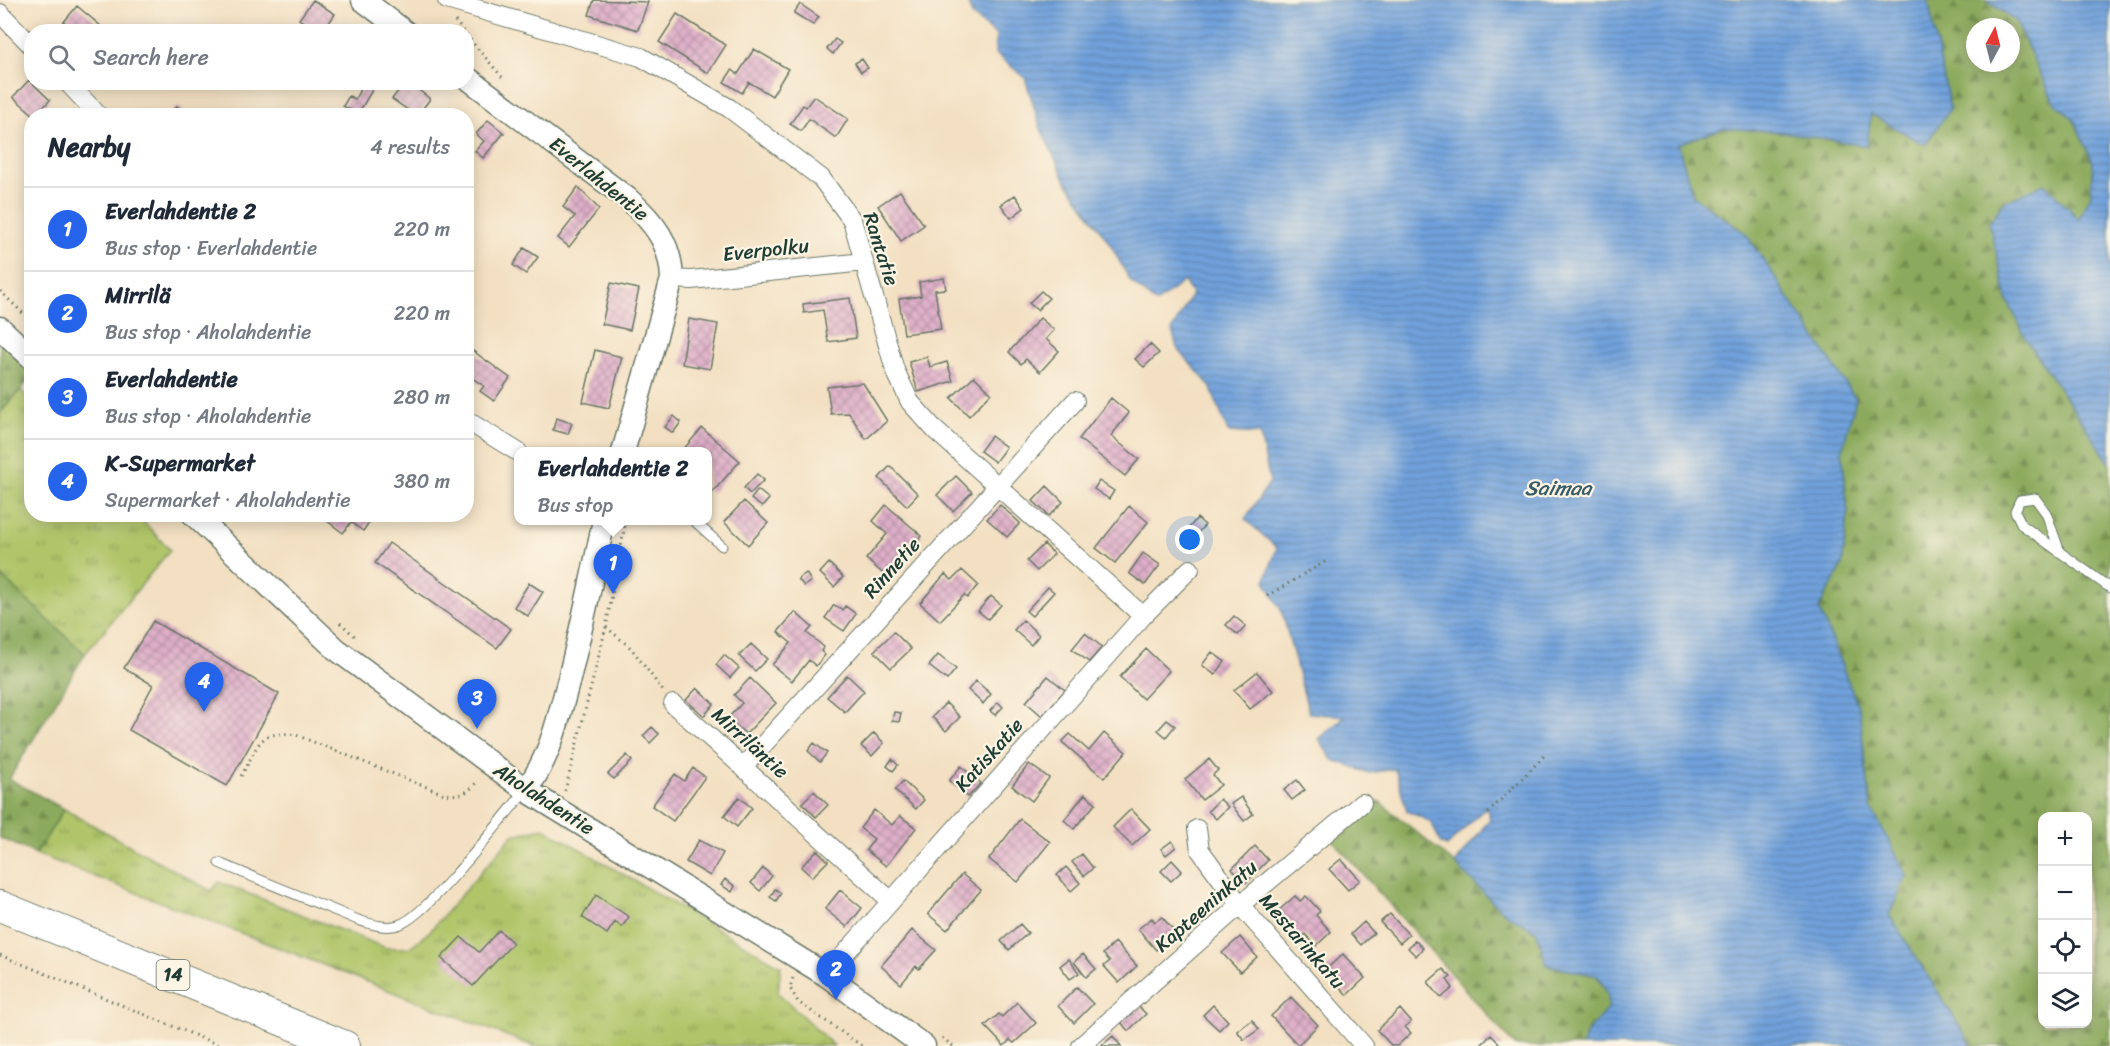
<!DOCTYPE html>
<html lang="en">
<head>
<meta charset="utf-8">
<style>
  :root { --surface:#fff; --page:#f6f6f7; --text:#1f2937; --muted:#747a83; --line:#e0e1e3; --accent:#2563eb }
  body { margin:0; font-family:Sriracha,sans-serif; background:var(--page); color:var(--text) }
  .controls { position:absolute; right:18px; bottom:18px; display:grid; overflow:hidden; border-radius:12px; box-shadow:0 3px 15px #0003 }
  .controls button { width:54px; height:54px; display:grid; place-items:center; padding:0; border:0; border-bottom:2px solid var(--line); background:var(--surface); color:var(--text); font:30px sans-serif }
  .compass { position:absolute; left:1966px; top:18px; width:54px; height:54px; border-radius:50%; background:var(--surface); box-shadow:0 3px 15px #0003; rotate:7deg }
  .you { position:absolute; left:1190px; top:540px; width:21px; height:21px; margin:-15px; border:4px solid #fff; border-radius:50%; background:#1a73e8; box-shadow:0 0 0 9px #1a73e833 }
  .badge { display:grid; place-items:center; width:39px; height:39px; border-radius:50%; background:var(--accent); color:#fff; font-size:20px; font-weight:700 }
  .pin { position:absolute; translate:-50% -50px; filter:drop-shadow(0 2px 3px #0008) }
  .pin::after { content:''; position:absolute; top:32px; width:21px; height:18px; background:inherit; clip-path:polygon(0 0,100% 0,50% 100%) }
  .popup { position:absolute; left:514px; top:447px; width:198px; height:78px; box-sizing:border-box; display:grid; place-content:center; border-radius:12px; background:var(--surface); filter:drop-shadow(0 2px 4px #0005); font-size:20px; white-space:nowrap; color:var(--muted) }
  .popup b { font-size:22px; color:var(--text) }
  .popup::after { content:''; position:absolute; left:50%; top:100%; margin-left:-12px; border:12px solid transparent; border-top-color:var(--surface) }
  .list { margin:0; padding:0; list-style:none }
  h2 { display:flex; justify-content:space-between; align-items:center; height:78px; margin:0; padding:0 24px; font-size:26px }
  h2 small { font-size:20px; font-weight:400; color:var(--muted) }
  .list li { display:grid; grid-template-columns:39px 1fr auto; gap:18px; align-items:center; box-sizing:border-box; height:84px; padding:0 24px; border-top:2px solid var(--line) }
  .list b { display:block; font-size:22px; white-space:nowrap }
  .list p { margin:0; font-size:20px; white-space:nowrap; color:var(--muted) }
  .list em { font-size:20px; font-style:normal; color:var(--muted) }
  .icon { flex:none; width:33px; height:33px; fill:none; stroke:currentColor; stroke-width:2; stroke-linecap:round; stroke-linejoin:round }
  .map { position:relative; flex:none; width:2110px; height:1046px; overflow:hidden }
  .search { position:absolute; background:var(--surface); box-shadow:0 3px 15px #0003; left:24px; top:24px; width:450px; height:66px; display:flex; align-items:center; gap:15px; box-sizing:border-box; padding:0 21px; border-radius:24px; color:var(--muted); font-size:22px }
  .panel { position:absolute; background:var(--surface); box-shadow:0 3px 15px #0003; left:24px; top:108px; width:450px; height:414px; border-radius:24px }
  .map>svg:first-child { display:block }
  .grass { fill:url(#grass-tufts); stroke:#68814e; stroke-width:1.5 }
  .forest { fill:url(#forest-firs); stroke:#567448; stroke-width:1.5; fill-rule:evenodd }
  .water { fill:url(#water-rules); stroke:#486f88; stroke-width:1.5 }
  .building { fill:url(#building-cross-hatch) }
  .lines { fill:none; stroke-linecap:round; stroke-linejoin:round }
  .service-casing { stroke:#697666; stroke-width:11 }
  .minor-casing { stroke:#697666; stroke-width:20 }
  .tertiary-casing { stroke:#697666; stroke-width:25 }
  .trunk-casing { stroke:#697666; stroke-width:32 }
  .path { stroke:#697666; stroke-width:3; stroke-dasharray:1.5 4.5; stroke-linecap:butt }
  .service { stroke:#fff; stroke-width:9 }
  .minor { stroke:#fff; stroke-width:18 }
  .tertiary { stroke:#fff; stroke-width:22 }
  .trunk { stroke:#fff; stroke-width:30 }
  .labels { text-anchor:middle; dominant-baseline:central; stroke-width:4.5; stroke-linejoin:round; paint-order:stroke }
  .shield { fill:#fcf5e5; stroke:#617469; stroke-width:1.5 }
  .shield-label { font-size:18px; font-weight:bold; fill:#1f3d34 }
  .street-label { font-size:20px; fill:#1f3d34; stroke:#fcf5e5 }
  .water-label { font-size:21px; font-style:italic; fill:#385b66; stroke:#fcf5e5 }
</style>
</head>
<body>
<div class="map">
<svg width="2110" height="1046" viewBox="0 0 2110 1046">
  <defs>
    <pattern id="grass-tufts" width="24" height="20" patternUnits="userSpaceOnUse" patternTransform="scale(1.5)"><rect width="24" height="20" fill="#b0c569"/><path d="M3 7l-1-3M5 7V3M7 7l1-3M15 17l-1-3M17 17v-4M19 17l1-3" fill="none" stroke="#8fa157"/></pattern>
    <pattern id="forest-firs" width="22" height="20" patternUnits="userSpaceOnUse" patternTransform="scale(1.5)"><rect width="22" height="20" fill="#8caa5d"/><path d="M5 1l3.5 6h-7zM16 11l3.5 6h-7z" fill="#728c4e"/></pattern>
    <pattern id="water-rules" width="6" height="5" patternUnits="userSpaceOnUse" patternTransform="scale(1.5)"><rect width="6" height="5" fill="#71a1db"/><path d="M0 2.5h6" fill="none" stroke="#5c84b2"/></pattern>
    <pattern id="building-cross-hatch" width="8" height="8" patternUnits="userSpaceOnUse" patternTransform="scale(1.5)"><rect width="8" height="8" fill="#dfafc9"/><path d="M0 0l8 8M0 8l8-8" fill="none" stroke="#b490a4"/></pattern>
  </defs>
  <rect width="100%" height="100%" fill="#fcf5e5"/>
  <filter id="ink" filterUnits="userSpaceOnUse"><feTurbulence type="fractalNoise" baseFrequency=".0167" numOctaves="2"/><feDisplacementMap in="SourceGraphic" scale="12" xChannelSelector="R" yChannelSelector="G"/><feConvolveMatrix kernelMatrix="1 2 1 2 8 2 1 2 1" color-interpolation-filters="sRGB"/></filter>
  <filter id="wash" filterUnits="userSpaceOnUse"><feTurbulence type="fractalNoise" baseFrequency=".008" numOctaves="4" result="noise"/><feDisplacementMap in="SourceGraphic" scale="24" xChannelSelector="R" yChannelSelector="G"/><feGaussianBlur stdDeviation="1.35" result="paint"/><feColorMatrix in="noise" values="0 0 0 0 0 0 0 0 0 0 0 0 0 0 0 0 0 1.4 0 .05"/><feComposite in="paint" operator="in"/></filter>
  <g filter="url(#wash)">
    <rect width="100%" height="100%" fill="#f3e0c2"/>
    <!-- grass -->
    <path class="grass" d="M21,390L31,402L32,514L137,515L170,550L85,654L0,575V413Z
      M64,809L211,891L219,882L386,948H409L430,931L513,835L544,828L781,966L778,993L834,1046H533L36,854Z"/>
    <!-- forest -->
    <path class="forest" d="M1928,0H1987L2016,22L2054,102L2073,118L2093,162L2091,195L2078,220L2007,299L2028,342L2110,463V1046H1972L1889,915L1907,875L1871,808L1859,709L1819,608L1842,566L1848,514L1842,450L1856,399L1746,234L1693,196L1678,144L1724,128L1785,132L1867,146L1871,114L1950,109ZM1975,27H2011V63H1975ZM2042,816H2088V1024H2042Z
      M0,321L32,352L31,378L0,413Z
      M0,575L85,654L9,779L64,809L36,854L0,838Z
      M1379,801L1455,864L1503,912L1537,932L1547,965L1597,976L1608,994L1609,1008L1588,1031L1582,1046H1515L1330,837Z"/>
    <!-- water -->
    <path class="water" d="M967,0H1928L1950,109L1925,145L1871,114L1867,146L1785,132L1724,128L1678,144L1693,196L1746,234L1856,399L1842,450L1848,514L1842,566L1819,608L1859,709L1871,808L1907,875L1889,915L1972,1046H1582L1588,1031L1609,1007L1608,994L1598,976L1547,965L1537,932L1503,912L1455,864L1490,819L1486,807L1447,846L1441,844L1431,822L1407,811L1395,769L1369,773L1332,760L1319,739L1345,716L1309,713L1282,612L1265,581L1277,548L1245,519L1270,482L1260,434L1228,432L1210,386L1177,348L1172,330L1192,294L1184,281L1156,303L1131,282L1110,244L1065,179L1041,129L1025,78L995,53L996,35L972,15Z
      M1987,0H2110V463L2028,342L2007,299L1989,223L2004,202L2045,184L2079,219L2091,195L2093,162L2073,118L2054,102L2016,22Z"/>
    <g id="blocks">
      <!-- building -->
      <path class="building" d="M313,0L335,14L323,32H318L299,19Z
        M594,0L648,2L638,30L589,15Z
        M800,4L819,17L813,25L794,13Z
        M77,6L108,32H73L63,23Z
        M677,14L726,45L708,73L659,42Z
        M835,39L841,43L833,54L827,49Z
        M754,49L788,69L772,96L749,82L742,93L724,82L732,70L738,74Z
        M862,59L868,68L861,72L855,63Z
        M29,80L50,100L35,116L13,97Z
        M364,82L375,85L358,114L343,106L349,96L355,99Z
        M405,82H409L430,99L417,116L392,99Z
        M814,96L848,119L836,138L809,119L801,131L790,124L803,105L806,107Z
        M177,106L188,116H169Z
        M488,120L504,133L483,158L475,151L484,141L476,134Z
        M578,187L599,209L569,247L558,238L575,216L563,207Z
        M900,191L924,225L901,241L878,206Z
        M1015,195L1024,208L1011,218L1001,205Z
        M524,248L538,257L526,274L513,265Z
        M944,278L946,289L935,290L941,329L904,334L899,299L921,296L919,282Z
        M611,283L639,289L630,330L602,324Z
        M1041,291L1049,298L1037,310L1029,303Z
        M850,298L856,338L828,342L823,310L804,313L803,304Z
        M1040,318L1054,330L1046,339L1059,351L1040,372L1026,359L1021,364L1009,352Z
        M689,319L718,324L710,369L682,364Z
        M1150,344L1159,353L1144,367L1135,359Z
        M469,348L510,378L494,401L480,391L484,386L466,374Z
        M595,350L622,357L609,408L583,402Z
        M927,357L930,367L947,362L953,381L918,392L909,362Z
        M974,376L991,393L969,416L951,398Z
        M863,383L887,421L866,439L849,413L831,414L827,387Z
        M1111,398L1129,413L1111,436L1139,459L1125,476L1079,439Z
        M674,416L681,422L673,433L665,427Z
        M556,418L572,423L568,434L553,430Z
        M702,428L740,461L712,493L708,489V452H681Z
        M991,436L1006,447L995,462L980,451Z
        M890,466L918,494L907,506L879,478Z
        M757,474L764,480L750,494L744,488Z
        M956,476L972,492L953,511L937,495Z
        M1099,481L1114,491L1109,499L1094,489Z
        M1047,486L1063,502L1049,516L1033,501Z
        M758,490L769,499L762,507L751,499Z
        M744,501L768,523L748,545L724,522Z
        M886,505L922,536L887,577L866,559L887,534L873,521Z
        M1000,505L1020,523L1007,537L987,519Z
        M1129,506L1148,522L1115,563L1096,548Z
        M318,514H375L363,531L351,522L343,533Z
        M1197,518L1205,525L1191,540L1184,534Z
        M389,543L511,629L497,648L375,563Z
        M1044,544L1054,554L1037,571L1027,561Z
        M1143,553L1160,565L1145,585L1129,573Z
        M829,563L843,577L834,587L820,573Z
        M962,570L978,585L967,598L964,595L940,621L920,603L945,574L952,580Z
        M806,573L811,581L804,586L798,579Z
        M529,583L543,592L528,616L514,607Z
        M1048,587L1054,592L1032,616L1026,611Z
        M991,596L1001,605L988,619L978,611Z
        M834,605L843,610L845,606L856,614L844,631L825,618Z
        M795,612L812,627L807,633L824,647L821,651L825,655L816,666L809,660L792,681L772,665L791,643L778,632Z
        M1234,616L1246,626L1238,635L1226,625Z
        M1023,620L1039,635L1031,645L1014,630Z
        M153,621L279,694L227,786L129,730L153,685L124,668Z
        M894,632L911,649L891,668L874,651Z
        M1085,633L1102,647L1089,662L1072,649Z
        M751,644L767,659L755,671L739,656Z
        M1146,649L1169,671L1143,699L1120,677Z
        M1212,652L1225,662L1215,675L1202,665Z
        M724,655L739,668L730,678L716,665Z
        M938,655L956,669L947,680L929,666Z
        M1257,672L1273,691L1250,709L1234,690Z
        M847,675L864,691L845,712L827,697Z
        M1048,676L1065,690L1042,716L1026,702Z
        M750,678L776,703L746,734L728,718L742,703L734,695Z
        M976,681L991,694L983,704L968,690Z
        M697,688L714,704L704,716L686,700Z
        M998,702L1003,707L995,715L990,711Z
        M946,703L960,717L946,731L932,717Z
        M894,712L901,713L899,722L892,721Z
        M1167,720L1175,726L1166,737L1158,730Z
        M652,727L659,734L650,743L643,736Z
        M874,733L884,743L872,756L861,746Z
        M1104,733L1126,752L1104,778L1062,742L1070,734L1089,751Z
        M814,743L827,753L820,762L808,751Z
        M627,755L632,761L614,779L608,774Z
        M892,759L898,765L893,771L887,766Z
        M1209,759L1218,770L1213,775L1221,785L1202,800L1185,779Z
        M1029,764L1049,778L1032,801L1012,786Z
        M961,766L981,783L968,797L949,781Z
        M693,768L705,777L673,821L652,806L675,774L684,781Z
        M1297,780L1305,790L1292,800L1284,790Z
        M903,781L924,800L916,809L895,790Z
        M814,791L828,805L816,817L802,803Z
        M1085,794L1096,803L1074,829L1064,820Z
        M739,797L752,808L737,827L724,816Z
        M1241,797L1253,814L1244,821L1231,804Z
        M1220,799L1228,807L1216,819L1208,811Z
        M1131,809L1150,829L1132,846L1113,827Z
        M874,810L892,825L900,816L916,828L886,866L866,850L874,839L860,828Z
        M1020,819L1050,842L1018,882L989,859Z
        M699,840L723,853L710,876L686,862Z
        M1172,841L1176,847L1166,855L1161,849Z
        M1255,846L1268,860L1246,883L1232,869Z
        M817,850L828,861L812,877L801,867Z
        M1082,854L1093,868L1084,876L1072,862Z
        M1341,859L1360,880L1348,890L1329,869Z
        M1172,860L1182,871L1171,881L1161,871Z
        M1066,867L1080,883L1071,891L1057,875Z
        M763,868L772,876L760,891L751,883Z
        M962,874L981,890L947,930L928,914Z
        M725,879L735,886L732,892L721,885Z
        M775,889L781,893L776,901L770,897Z
        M840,890L862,908L847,927L825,909Z
        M596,895L629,917L622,927L615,922L607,934L582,917Z
        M1295,896L1300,901L1306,896L1320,911L1316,915L1331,932L1316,946L1305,934L1300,939L1276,913Z
        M1390,914L1409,935L1400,943L1380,922Z
        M1162,917L1176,933L1156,950L1138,929L1152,918L1155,922Z
        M1364,922L1374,933L1361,945L1351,934Z
        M1020,924L1028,933L1009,950L1001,941Z
        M499,930L513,943L473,986L441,958L461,937L479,952Z
        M912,930L936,950L919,969L916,966L901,984L881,966Z
        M1240,937L1257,957L1240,972L1222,953Z
        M1415,940L1423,948L1416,956L1408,948Z
        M1115,942L1137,966L1119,983L1104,966L1110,961L1103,954Z
        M1083,954L1096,969L1086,977L1074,962Z
        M1343,954L1365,978L1347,995L1325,970Z
        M1069,959L1079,973L1070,979L1060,966Z
        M1443,969L1451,977L1447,980L1453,988L1441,998L1428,982Z
        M1077,987L1093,1004L1074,1023L1058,1006Z
        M1291,997L1318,1025L1298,1045L1271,1016Z
        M1017,1002L1036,1023L1014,1043L1010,1040L1004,1046L985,1026L999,1014L1002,1017Z
        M1213,1005L1228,1021L1219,1030L1203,1015Z
        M1138,1006L1146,1014L1128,1031L1121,1022Z
        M1400,1009L1411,1022L1405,1027L1411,1033L1397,1046H1392L1377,1030Z
        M1252,1020L1259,1029L1244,1040L1237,1031Z
        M1491,1035L1502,1046H1480Z
        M1113,1036L1121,1046H1101Z"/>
    </g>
  </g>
  <g filter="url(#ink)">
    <use href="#blocks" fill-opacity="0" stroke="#697666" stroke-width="1.5"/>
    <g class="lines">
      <!-- service casing -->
      <g class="service-casing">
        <path id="service" d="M693,520L722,546
          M2059,549L2046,513L2035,498L2020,500L2015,511L2022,525L2110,588
          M219,863L358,920C371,924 385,929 398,925C427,917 503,817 526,790"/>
      </g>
      <!-- minor casing -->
      <g class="minor-casing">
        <path id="minor" d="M447,0L641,57L729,108L821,178L852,220L895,370L910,402L936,431L1143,616
          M0,13L32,46
          M67,82L99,116
          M672,279L691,280L864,262
          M466,420L518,452
          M673,704L890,900
          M743,767L1075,401
          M1197,829L1200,850L1240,905L1364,1046
          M826,975L1143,616L1190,569
          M1081,1046L1240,905L1362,803"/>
      </g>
      <!-- tertiary casing -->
      <g class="tertiary-casing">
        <path id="tertiary" d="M363,0L405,32
          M466,77L628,199C654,222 671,243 672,279L623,452
          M0,328L32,358
          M193,514L336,649L526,790L826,975L924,1046
          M526,790C551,756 558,719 569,679C582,626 593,574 604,520"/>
      </g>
      <!-- trunk casing -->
      <g class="trunk-casing">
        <path id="trunk" d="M0,906L345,1046"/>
      </g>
      <!-- path -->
      <path class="path" d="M455,21L464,32
        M466,35L503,78
        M0,291L32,322
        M1267,596L1328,560
        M340,623L357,638
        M606,627L631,648L663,691
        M241,776C259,746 257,729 296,735L444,794C461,796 468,794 478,780
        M565,791L606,627L626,520
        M1488,813L1546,754
        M0,955L221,1046
        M793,978L790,988L798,1002L862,1046
        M942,1038L953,1046"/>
      <!-- service -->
      <use href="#service" class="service"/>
      <!-- minor -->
      <use href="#minor" class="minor"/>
      <!-- tertiary -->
      <use href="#tertiary" class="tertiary"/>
      <!-- trunk -->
      <use href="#trunk" class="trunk"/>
    </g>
  </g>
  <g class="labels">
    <!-- shield labels -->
    <rect class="shield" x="156.5" y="960" width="33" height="30" rx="4.5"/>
    <g class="shield-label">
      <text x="173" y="975">14</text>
    </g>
    <!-- street labels -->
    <g class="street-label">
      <text transform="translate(599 179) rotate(39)">Everlahdentie</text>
      <text transform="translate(881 249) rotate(72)">Rantatie</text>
      <text transform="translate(766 250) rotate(-6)">Everpolku</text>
      <text transform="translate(892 568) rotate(-48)">Rinnetie</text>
      <text transform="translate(750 743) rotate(42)">Mirriläntie</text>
      <text transform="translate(989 755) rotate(-48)">Katiskatie</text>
      <text transform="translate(544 799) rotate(33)">Aholahdentie</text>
      <text transform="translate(1206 906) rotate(-41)">Kapteeninkatu</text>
      <text transform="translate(1302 941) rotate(49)">Mestarinkatu</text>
    </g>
    <!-- water labels -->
    <g class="water-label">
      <text x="1558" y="488">Saimaa</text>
    </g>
  </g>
</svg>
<div class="controls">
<button>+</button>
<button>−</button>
<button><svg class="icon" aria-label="locate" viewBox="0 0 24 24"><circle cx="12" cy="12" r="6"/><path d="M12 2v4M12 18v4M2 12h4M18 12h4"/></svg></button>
<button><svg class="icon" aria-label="layers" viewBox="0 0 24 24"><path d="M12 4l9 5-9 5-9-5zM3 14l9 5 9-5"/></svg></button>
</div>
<svg class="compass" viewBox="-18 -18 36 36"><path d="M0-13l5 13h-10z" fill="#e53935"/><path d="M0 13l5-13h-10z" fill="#747a83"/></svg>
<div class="you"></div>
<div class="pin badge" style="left:613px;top:594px">1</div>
<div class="popup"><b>Everlahdentie 2</b>Bus stop</div>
<div class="pin badge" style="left:836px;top:1000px">2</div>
<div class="pin badge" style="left:477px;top:729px">3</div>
<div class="pin badge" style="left:204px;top:712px">4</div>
<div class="search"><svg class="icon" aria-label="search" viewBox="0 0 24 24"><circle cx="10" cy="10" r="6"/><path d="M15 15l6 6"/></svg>Search here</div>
<section class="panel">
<h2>Nearby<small>4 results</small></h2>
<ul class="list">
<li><span class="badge">1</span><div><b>Everlahdentie 2</b><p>Bus stop · Everlahdentie</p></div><em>220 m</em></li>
<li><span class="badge">2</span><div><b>Mirrilä</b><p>Bus stop · Aholahdentie</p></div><em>220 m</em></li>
<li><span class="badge">3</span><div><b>Everlahdentie</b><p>Bus stop · Aholahdentie</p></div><em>280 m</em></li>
<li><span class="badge">4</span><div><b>K-Supermarket</b><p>Supermarket · Aholahdentie</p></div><em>380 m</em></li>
</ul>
</section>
</div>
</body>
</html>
